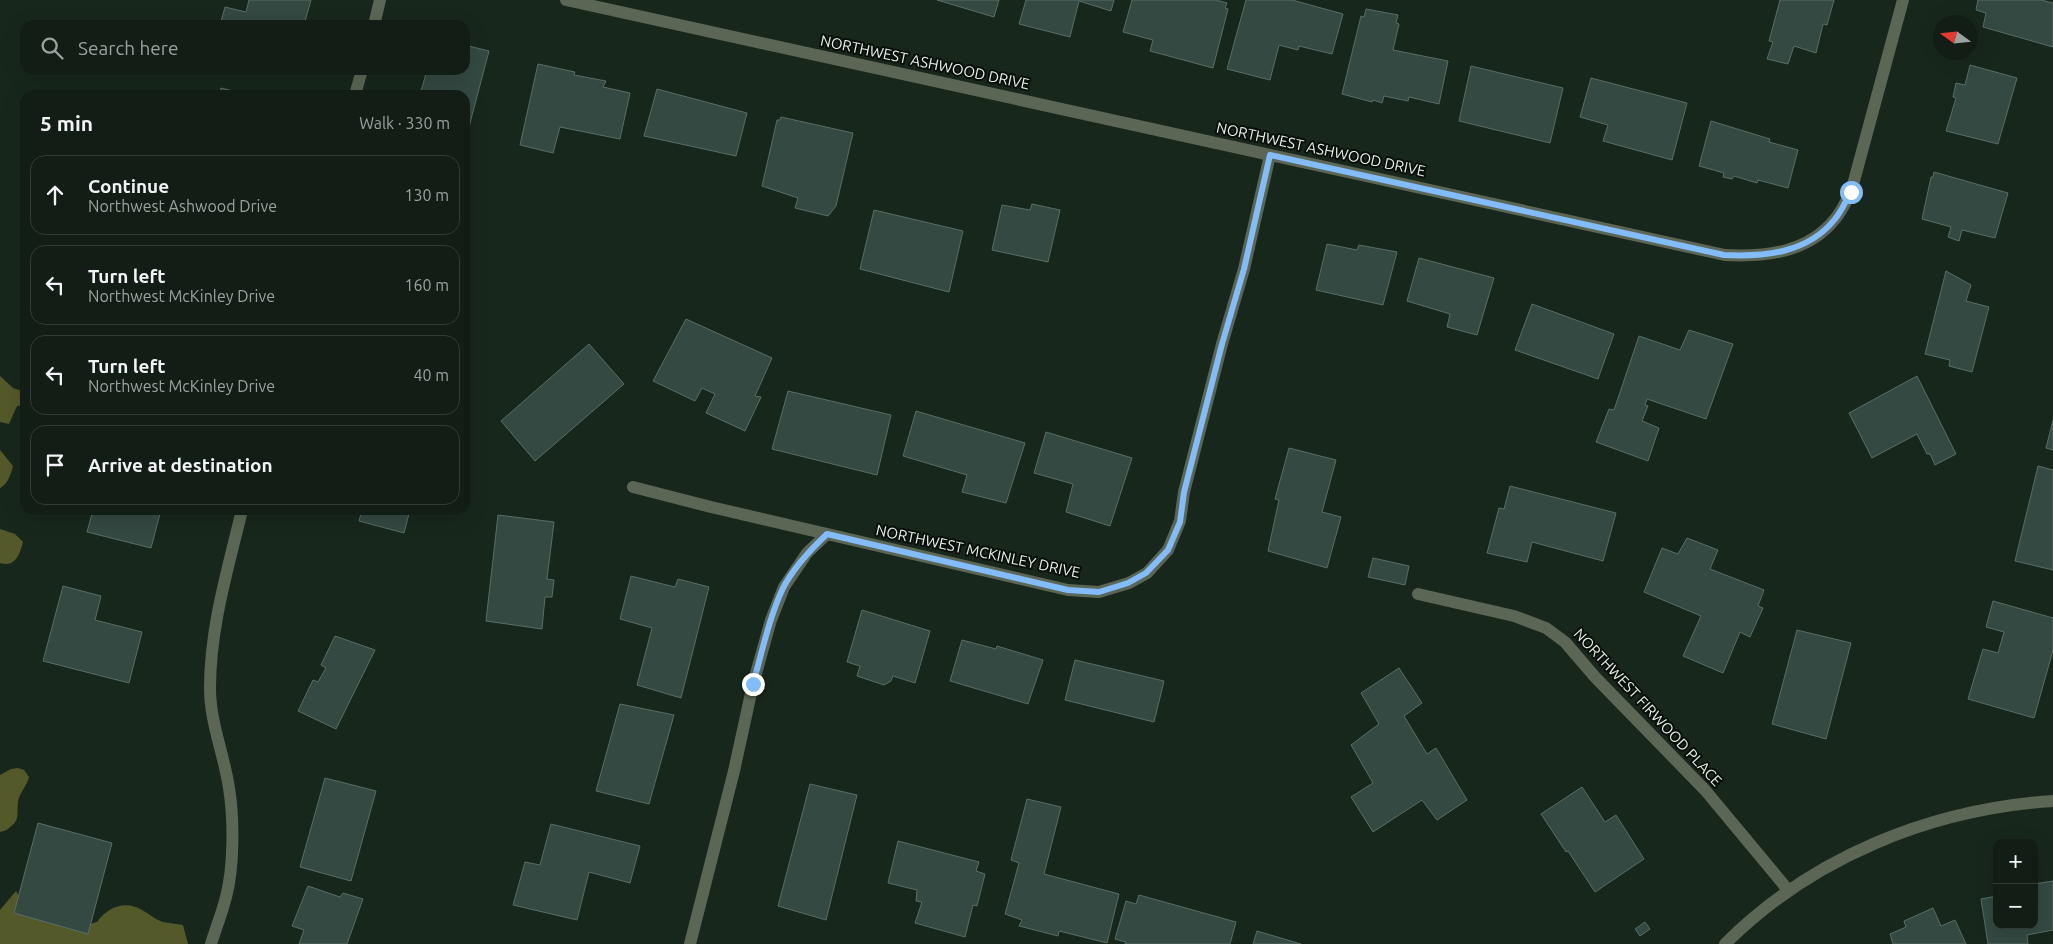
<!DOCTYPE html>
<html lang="en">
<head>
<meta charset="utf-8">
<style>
  :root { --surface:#121d15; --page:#1b261e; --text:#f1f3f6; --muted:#9ca2a0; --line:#313b34 }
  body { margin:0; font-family:Ubuntu,sans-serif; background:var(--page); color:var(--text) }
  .controls { position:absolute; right:15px; bottom:15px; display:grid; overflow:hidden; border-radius:10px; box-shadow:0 5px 20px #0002 }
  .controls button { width:45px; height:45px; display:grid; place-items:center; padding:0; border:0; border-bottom:1px solid var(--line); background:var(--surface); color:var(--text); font:25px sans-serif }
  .compass { position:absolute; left:1933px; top:15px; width:45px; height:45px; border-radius:50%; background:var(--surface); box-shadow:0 5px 20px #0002; rotate:285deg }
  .stop { position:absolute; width:15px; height:15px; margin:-11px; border:4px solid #82bcfa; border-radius:50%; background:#fff }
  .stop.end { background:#82bcfa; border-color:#fff; box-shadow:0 1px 5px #0008 }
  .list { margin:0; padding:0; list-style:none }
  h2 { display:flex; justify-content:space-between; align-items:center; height:65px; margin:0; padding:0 20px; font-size:21px }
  h2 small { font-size:16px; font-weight:400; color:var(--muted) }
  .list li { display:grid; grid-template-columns:32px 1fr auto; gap:15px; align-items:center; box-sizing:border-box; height:80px; margin:0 10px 10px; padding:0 10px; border:1px solid var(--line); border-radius:15px }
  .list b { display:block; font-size:19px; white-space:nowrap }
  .list p { margin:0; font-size:16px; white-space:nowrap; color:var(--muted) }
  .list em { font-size:16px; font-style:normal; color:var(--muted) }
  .icon { flex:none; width:28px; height:28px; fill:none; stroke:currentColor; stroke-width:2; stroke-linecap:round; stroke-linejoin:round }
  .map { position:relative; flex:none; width:2053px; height:944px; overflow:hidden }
  .search { position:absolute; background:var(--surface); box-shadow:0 5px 20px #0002; left:20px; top:20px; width:450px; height:55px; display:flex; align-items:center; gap:12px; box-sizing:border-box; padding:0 18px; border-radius:15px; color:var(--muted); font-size:19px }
  .panel { position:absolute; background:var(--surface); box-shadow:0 5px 20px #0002; left:20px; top:90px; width:450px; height:425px; border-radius:15px }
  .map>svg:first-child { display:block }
  .forest { fill:#54592a }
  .building { fill:#344942; stroke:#586e67 }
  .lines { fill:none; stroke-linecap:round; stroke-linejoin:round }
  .minor { stroke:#5b6654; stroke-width:12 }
  .route { stroke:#82bcfa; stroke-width:6 }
  .labels { text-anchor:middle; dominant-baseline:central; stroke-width:4; stroke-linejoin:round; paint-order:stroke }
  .street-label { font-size:15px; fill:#e6f0e8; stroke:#080e0a }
</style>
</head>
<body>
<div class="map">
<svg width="2053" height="944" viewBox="0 0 2053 944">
  <rect width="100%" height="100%" fill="#18271c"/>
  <!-- forest -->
  <path class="forest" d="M0,376L13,388L25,392V405L17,406L9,424L0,422Z
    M0,450L13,466C11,474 8,484 0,488Z
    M0,529L15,534L23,542C20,554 15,568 0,563Z
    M18,768L24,770L29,777C27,785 21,791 19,798C15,809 22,819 10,827C7,830 5,831 0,832V775L11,769Z
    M16,891L22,901L83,926L97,922C108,907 125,900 142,910C149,914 156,920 163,922C169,923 176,924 183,925L188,944H0V910Z"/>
  <!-- building -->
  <path class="building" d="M249,0H311L304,25H220L225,7L246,12Z
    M937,0H999L994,17Z
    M1026,0H1114L1111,11L1079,1L1070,37L1019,24Z
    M1132,0H1216L1227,3L1225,8L1228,9L1213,68L1150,51L1153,40L1123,32Z
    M1246,0H1292L1343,14L1332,54L1299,46L1298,50L1279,45L1270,80L1227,69Z
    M1780,0H1834L1827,25L1823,24L1816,53L1794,46L1788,64L1767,59L1773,42L1769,41Z
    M1978,0H2041L2053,3V47L1983,27L1986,13L1976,10Z
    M1366,9L1398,15L1396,23L1399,24L1393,50L1448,61L1439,104L1409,97L1408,101L1384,96L1382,103L1373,100L1372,102L1342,94L1361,16L1364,17Z
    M465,45L489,51L465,142V95H420L427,70H465Z
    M538,64L575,72L574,75L606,81L603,87L630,93L620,139L560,127L553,153L520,145Z
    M1970,65L2017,78L1998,144L1946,131L1956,98L1953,97L1956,83L1965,85Z
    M1471,66L1563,88L1550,143L1459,121Z
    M1591,78L1687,103L1672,160L1603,141L1608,125L1580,117Z
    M221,88L249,95H219Z
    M657,89L747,113L736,156L644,136Z
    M781,117L853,133L836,206L828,216L795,208L798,198L762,186L777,120H780Z
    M1711,121L1770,139L1769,142L1798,150L1788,188L1758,180L1757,183L1734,176L1732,179L1723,177L1724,173L1699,166Z
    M1934,172L2008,193L1995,238L1962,230L1959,241L1948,237L1951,227L1922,219L1931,177H1933Z
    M1032,204L1060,210L1048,262L992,250L1002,205L1030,210Z
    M874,210L963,231L949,292L860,269Z
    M1327,244L1357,250L1359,245L1397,252L1383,305L1316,290Z
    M1419,258L1494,278L1477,335L1447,327L1450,314L1407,301Z
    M1946,271L1971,285L1966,301L1989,307L1972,372L1949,366L1950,360L1925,354Z
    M1532,304L1614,334L1598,379L1515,350Z
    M686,319L772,358L755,396L761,397L745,431L706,413L715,394L702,388L695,401L653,381Z
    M1689,330L1733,344L1706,419L1647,399L1645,405L1648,406L1642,421L1659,428L1648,461L1596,442L1609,409L1614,410L1639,336L1680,350Z
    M589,344L624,384L535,461L501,421Z
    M1917,376L1956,454L1935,465L1930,454H1927L1917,434L1872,458L1849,413Z
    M788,391L891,415L877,475L772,449Z
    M916,411L1025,443L1006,503L962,492L967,475L903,456Z
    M2053,420V450L2046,448Z
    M1046,432L1132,458L1110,526L1066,512L1073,484L1034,473Z
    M1289,448L1336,460L1322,512L1341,517L1327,568L1268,551L1279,500L1275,499Z
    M2038,466L2053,470V570L2015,561Z
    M1510,486L1616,513L1603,561L1532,542L1527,562L1487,553L1499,508L1504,509Z
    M93,510H161L151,548L87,532Z
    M362,510H410L404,533L359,521Z
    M498,515L554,522L547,579L554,580L552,597H545L542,629L486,621Z
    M1687,538L1718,550L1710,569L1764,590L1758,606L1763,608L1750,637L1740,632L1723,673L1683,656L1701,616L1644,592L1662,548L1678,554Z
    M1373,558L1409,566L1405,585L1368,577Z
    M631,576L675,587L678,579L709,587L681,698L637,685L652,628L620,619Z
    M63,586L101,596L95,620L142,632L129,683L43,661Z
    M1993,601L2053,618V650L2034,718L1968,699L1983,649L1998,653L2004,632L1986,627Z
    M862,610L930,631L915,683L893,676L891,681L884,685L857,676L860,666L847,662Z
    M1797,630L1851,643L1826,739L1772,724Z
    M335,636L375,650L336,729L298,711L313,680L318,682L326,668L321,665Z
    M962,640L996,649L997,646L1043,660L1028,704L950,681Z
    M1075,660L1164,681L1154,722L1065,700Z
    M1399,668L1422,703L1404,716L1427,754L1436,748L1467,800L1437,820L1422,800L1373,832L1351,797L1373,783L1351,745L1379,724L1361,693Z
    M620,704L674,715L649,804L596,791Z
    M325,778L376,791L351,881L300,867Z
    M810,784L857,795L826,920L778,906Z
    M1582,787L1605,822L1616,815L1644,859L1595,892L1568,851L1566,852L1541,814Z
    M1027,799L1061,807L1044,874L1119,894L1107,943L1059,931L1058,936L1019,926L1022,920L1005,914L1019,863L1011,860Z
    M38,823L112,843L88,934L14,913Z
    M551,824L640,846L630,883L589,872L577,920L513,905L525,862L540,865Z
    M898,841L979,862L976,871L985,874L977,906L973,905L965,937L915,923L922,902L916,901L917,890L888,883Z
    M2053,881V930L2027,935L2028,944H1988L1981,899L1997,896V925H2034V884Z
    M308,886L340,897L343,893L363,899L347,944H299L304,930L292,926Z
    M1139,895L1236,922L1230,944H1125L1126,942L1115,939L1126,901L1136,904Z
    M1933,908L1941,926L1955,920L1966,944H1893L1890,934L1906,927L1904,921Z
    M1645,922L1650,929L1640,936L1635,929Z
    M1257,931L1301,944H1253Z"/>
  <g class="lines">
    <!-- minor -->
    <path class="minor" d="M566,0L1725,255C1765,257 1808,253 1835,219C1842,211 1846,201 1851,192L1903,0
      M374,25L380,0
      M355,95L362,70
      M633,487L711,507L1068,590L1099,592L1129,583L1147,573L1168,550L1180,521L1184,492L1222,344L1244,269L1270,155
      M1418,594L1514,616L1546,628L1565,642L1595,677L1705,790L1789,891
      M211,944C216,928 222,913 226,897C234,867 234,819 229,788C224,754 210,723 210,688C210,627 228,569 242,510
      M690,944L734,771L753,684L771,620L784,587L807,553L827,534
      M1725,944C1812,857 1931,809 2053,801"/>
  </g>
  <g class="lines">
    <!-- route -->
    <path class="route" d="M753,684C762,652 769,618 783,588C794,567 810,550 827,534L1068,590L1099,592L1128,583L1146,573L1168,550L1180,522L1184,492L1222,344L1244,269L1270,155L1724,255C1765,257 1808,253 1835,219C1842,211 1846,200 1851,192"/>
  </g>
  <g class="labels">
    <!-- street labels -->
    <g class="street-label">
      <text transform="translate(925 62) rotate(12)">NORTHWEST ASHWOOD DRIVE</text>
      <text transform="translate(1321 149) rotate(12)">NORTHWEST ASHWOOD DRIVE</text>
      <text transform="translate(978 551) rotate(12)">NORTHWEST MCKINLEY DRIVE</text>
      <text transform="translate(1648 707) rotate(47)">NORTHWEST FIRWOOD PLACE</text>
    </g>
  </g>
</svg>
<div class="controls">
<button>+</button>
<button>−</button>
</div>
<svg class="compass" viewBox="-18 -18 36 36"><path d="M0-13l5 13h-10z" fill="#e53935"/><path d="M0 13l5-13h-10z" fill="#9ca2a0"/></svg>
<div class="stop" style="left:1851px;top:192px"></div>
<div class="stop end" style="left:753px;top:684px"></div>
<div class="search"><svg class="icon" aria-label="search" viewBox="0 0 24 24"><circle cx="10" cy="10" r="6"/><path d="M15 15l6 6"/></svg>Search here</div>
<section class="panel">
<h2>5 min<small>Walk · 330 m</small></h2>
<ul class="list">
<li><svg class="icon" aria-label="ahead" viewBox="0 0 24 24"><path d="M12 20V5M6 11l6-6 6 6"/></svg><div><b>Continue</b><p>Northwest Ashwood Drive</p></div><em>130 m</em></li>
<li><svg class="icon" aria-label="left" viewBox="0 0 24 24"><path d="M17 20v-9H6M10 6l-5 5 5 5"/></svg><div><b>Turn left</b><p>Northwest McKinley Drive</p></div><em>160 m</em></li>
<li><svg class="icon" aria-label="left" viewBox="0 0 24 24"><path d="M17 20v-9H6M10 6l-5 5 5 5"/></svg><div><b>Turn left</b><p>Northwest McKinley Drive</p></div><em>40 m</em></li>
<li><svg class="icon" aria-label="arrive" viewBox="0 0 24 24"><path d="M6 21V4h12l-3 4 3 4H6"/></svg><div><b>Arrive at destination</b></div></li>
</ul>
</section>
</div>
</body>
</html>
